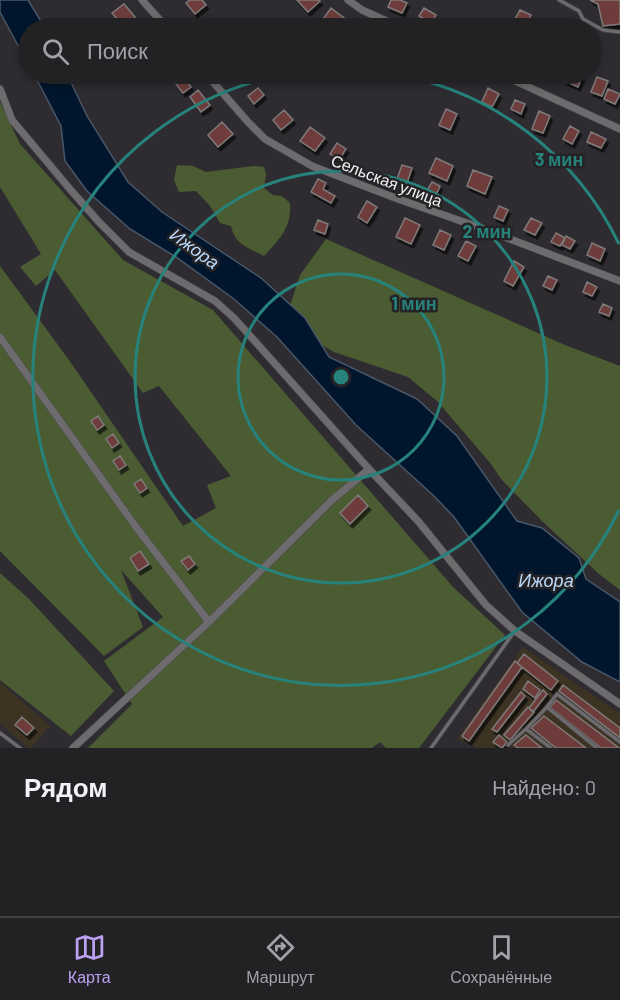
<!DOCTYPE html>
<html lang="ru">
<head>
<meta charset="utf-8">
<style>
  :root { --surface:#222124; --page:#2a292c; --text:#f1f3f6; --muted:#a2a3a6; --line:#3f3e41; --accent:#bca0f2 }
  body { margin:0; font-family:Barlow,sans-serif; background:var(--page); color:var(--text) }
  .list { margin:0; padding:0; list-style:none }
  h2 { display:flex; justify-content:space-between; align-items:center; height:78px; margin:0; padding:0 24px; font-size:26px }
  h2 small { font-size:20px; font-weight:400; color:var(--muted) }
  .icon { flex:none; width:33px; height:33px; fill:none; stroke:currentColor; stroke-width:2; stroke-linecap:round; stroke-linejoin:round }
  .map { position:relative; flex:none; width:620px; height:748px; overflow:hidden }
  .search { position:absolute; background:var(--surface); box-shadow:0 3px 9px #0003; left:18px; right:18px; top:18px; height:66px; display:flex; align-items:center; gap:15px; box-sizing:border-box; padding:0 21px; border-radius:33px; color:var(--muted); font-size:22px }
  .sheet { height:168px; background:var(--surface) }
  nav { display:flex; justify-content:space-around; align-items:center; box-sizing:border-box; height:84px; border-top:2px solid var(--line); background:var(--surface); font-size:16px; color:var(--muted) }
  nav a { display:grid; justify-items:center; gap:3px }
  nav .on { color:var(--accent) }
  .map>svg:first-child { display:block }
  .industrial { fill:#3d3323 }
  .green { fill:#4b5c33 }
  .water { fill:#01162d; stroke:#495768; stroke-width:1.5 }
  .building { fill:#6e3c3b; stroke:#7f7a7a; stroke-width:1.5; filter:url(#shadow) }
  .lines { fill:none; stroke-linecap:round; stroke-linejoin:round }
  .lane-casing { stroke:#4b4a4c; stroke-width:4.5 }
  .street-casing { stroke:#4b4a4c; stroke-width:8 }
  .lane { stroke:#6d6b6e; stroke-width:3 }
  .street { stroke:#6d6b6e; stroke-width:7 }
  .ring { fill:none; stroke:#26827b; stroke-width:3 }
  .labels { text-anchor:middle; dominant-baseline:central; stroke-width:5; stroke-linejoin:round; paint-order:stroke }
  .street-label { font-size:16px; fill:#f1f0f2; stroke:#252326 }
  .water-label { font-size:18px; font-style:italic; fill:#badafd; stroke:#252326 }
  .centre { fill:#26827b; stroke:#252326; stroke-width:3 }
  .ring-label { font-size:18px; text-anchor:middle; font-weight:bold; fill:#26827b; stroke:#252326; stroke-width:5; stroke-linejoin:round; paint-order:stroke }
</style>
</head>
<body>
<div class="map">
<svg width="620" height="748" viewBox="0 0 620 748">
  <defs>
    <filter id="shadow"><feDropShadow dx="2.5" dy="4" stdDeviation="0" flood-color="#0009"/></filter>
  </defs>
  <rect width="100%" height="100%" fill="#2e2c30"/>
  <!-- industrial -->
  <path class="industrial" d="M523,647L620,714V748H478L457,739Z
    M0,682L50,726L31,748H28L0,723Z"/>
  <!-- green -->
  <path class="green" d="M0,102L20,144L123,260L213,310L453,587L505,635L419,748H386L380,742L372,748H88L132,704L104,661L163,617L121,570L143,627L104,656L0,551V266L69,360L183,526L216,508L207,485L231,476L159,386L143,393L55,270L36,286L20,267L41,254L0,187Z
    M177,165L193,166L206,172L253,166L264,167L266,174L264,188L273,195L282,196L290,203C292,228 279,239 264,256C249,248 235,245 231,226L220,223L210,206L196,191L179,192L174,180Z
    M326,239L565,345L620,366V590L599,574L542,521L501,479L491,464L438,402L408,377L334,352L284,324L300,275Z
    M0,573L29,599L114,691L71,736L0,680Z"/>
  <!-- water -->
  <path class="water" d="M0,0H28L45,28H28V64L0,12Z
    M34,74H67L87,116L128,182L162,212L261,278L305,318L329,357L417,399L457,436L517,521L542,528L579,558L586,579L620,602V682L582,662L522,612L454,517L434,496L356,425L277,337L234,299L176,257L130,229L87,191L65,161L61,126Z"/>
  <!-- building -->
  <path class="building" d="M190,0H202L206,5L195,14L186,3Z
    M297,0H319L320,1L308,12Z
    M391,0H400L407,3L402,13L388,7Z
    M590,0H620V24L603,26L598,4Z
    M124,4L135,17L124,27L112,13Z
    M331,8L344,18L336,28H330L321,22Z
    M424,8L436,15L431,23L419,16Z
    M520,10L531,15L526,27L514,21Z
    M563,74H583L578,87L561,79Z
    M597,77L608,81L602,96L591,92Z
    M185,78L191,87L183,93L176,84Z
    M258,88L264,95L254,104L248,96Z
    M488,88L499,94L492,107L482,102Z
    M608,89L620,94L615,104L604,99Z
    M198,90L210,105L201,112L190,97Z
    M515,100L525,104L521,114L511,109Z
    M446,109L457,114L450,130L439,125Z
    M284,110L293,120L281,130L273,120Z
    M539,111L550,116L543,133L532,129Z
    M222,122L233,134L218,147L208,135Z
    M570,126L579,131L572,144L563,139Z
    M310,127L325,138L315,151L300,141Z
    M591,132L606,139L601,148L587,142Z
    M337,143L346,149L339,160L330,154Z
    M436,158L453,166L447,181L429,173Z
    M402,165L412,168L407,183L397,179Z
    M473,170L492,177L485,194L467,186Z
    M318,179L326,183L323,189L335,196L331,203L311,192Z
    M432,182L440,186L436,195L427,191Z
    M367,201L377,207L367,223L358,217Z
    M499,206L508,210L503,221L494,217Z
    M405,218L420,225L411,244L396,237Z
    M531,218L542,223L535,235L524,230Z
    M318,220L328,224L325,234L314,230Z
    M440,230L451,235L444,250L433,245Z
    M556,233L565,238L560,246L551,242Z
    M566,236L575,241L570,249L562,245Z
    M466,241L476,246L468,261L458,256Z
    M592,243L605,249L600,261L587,255Z
    M514,261L524,267L513,286L504,281Z
    M548,276L557,280L552,290L543,286Z
    M587,282L597,287L592,296L583,292Z
    M603,304L612,308L609,316L599,312Z
    M98,416L104,425L97,430L91,421Z
    M113,434L119,443L112,448L106,439Z
    M120,456L126,465L119,470L113,461Z
    M141,479L147,488L140,493L134,484Z
    M358,495L368,506L350,524L340,513Z
    M140,551L149,564L138,571L130,558Z
    M189,556L195,564L188,570L181,561Z
    M524,654L558,681L551,690L517,663Z
    M515,661L522,667L469,741L462,736Z
    M528,681L540,690L535,698L523,689Z
    M563,685L620,728V738L559,691Z
    M543,690L547,694L533,712L529,708Z
    M521,692L525,696L497,732L492,729Z
    M556,700L619,748H601L550,707Z
    M528,707L534,712L510,740L504,735Z
    M544,716L586,748H556L531,728Z
    M22,717L34,728L27,735L15,725Z
    M499,735L507,742L502,748L493,742Z
    M526,735L542,748H518L514,745Z"/>
  <g class="lines">
    <!-- lane casing -->
    <g class="lane-casing">
      <path id="lane" d="M559,0L579,11L583,19L603,30L620,32
        M547,707L557,694L620,742
        M0,733L20,748
        M508,745L526,729
        M431,748L514,632
        M551,748L526,729L547,707L597,748"/>
    </g>
    <!-- street casing -->
    <g class="street-casing">
      <path id="street" d="M142,0L167,28
        M348,0L362,10L402,28
        M206,74L248,122L265,139L312,166L398,199L481,228L620,281
        M500,74L620,129
        M0,89L12,120L69,188L98,221L129,252L215,301L234,318L369,469L418,521L486,605L515,631L620,704
        M0,337L136,527L209,622
        M73,748L209,622L331,501L369,469"/>
    </g>
    <!-- lane -->
    <use href="#lane" class="lane"/>
    <!-- street -->
    <use href="#street" class="street"/>
  </g>
  <!-- distance rings -->
  <g class="ring">
    <circle cx="341" cy="377" r="103"/>
    <circle cx="341" cy="377" r="206"/>
    <path d="M619 510A308 308 0 1 1 288 74M394 74A308 308 0 0 1 619 244"/>
  </g>
  <g class="labels">
    <!-- street labels -->
    <g class="street-label">
      <text transform="translate(387 180) rotate(21)">Сельская улица</text>
    </g>
    <!-- water labels -->
    <g class="water-label">
      <text transform="translate(195 248) rotate(36)">Ижора</text>
      <text x="546" y="580">Ижора</text>
    </g>
  </g>
  <circle cx="341" cy="377" r="9" class="centre"/>
  <g class="ring-label">
    <text x="559" y="166">3 мин</text>
    <text x="487" y="238">2 мин</text>
    <text x="414" y="310">1 мин</text>
  </g>
</svg>
<div class="search"><svg class="icon" aria-label="search" viewBox="0 0 24 24"><circle cx="10" cy="10" r="6"/><path d="M15 15l6 6"/></svg>Поиск</div>
</div>
<section class="sheet">
<h2>Рядом<small>Найдено: 0</small></h2>
<ul class="list">
</ul>
</section>
<nav>
<a class="on"><svg class="icon" aria-label="map" viewBox="0 0 24 24"><path d="M3 6l6-2 6 2 6-2v14l-6 2-6-2-6 2zM9 4v14M15 6v14"/></svg>Карта</a>
<a><svg class="icon" aria-label="directions" viewBox="0 0 24 24"><path d="M12 3l9 9-9 9-9-9zM9 14v-3h6M13 9l2 2-2 2"/></svg>Маршрут</a>
<a><svg class="icon" aria-label="saved" viewBox="0 0 24 24"><path d="M7 4h10v16l-5-4-5 4z"/></svg>Сохранённые</a>
</nav>
</body>
</html>
